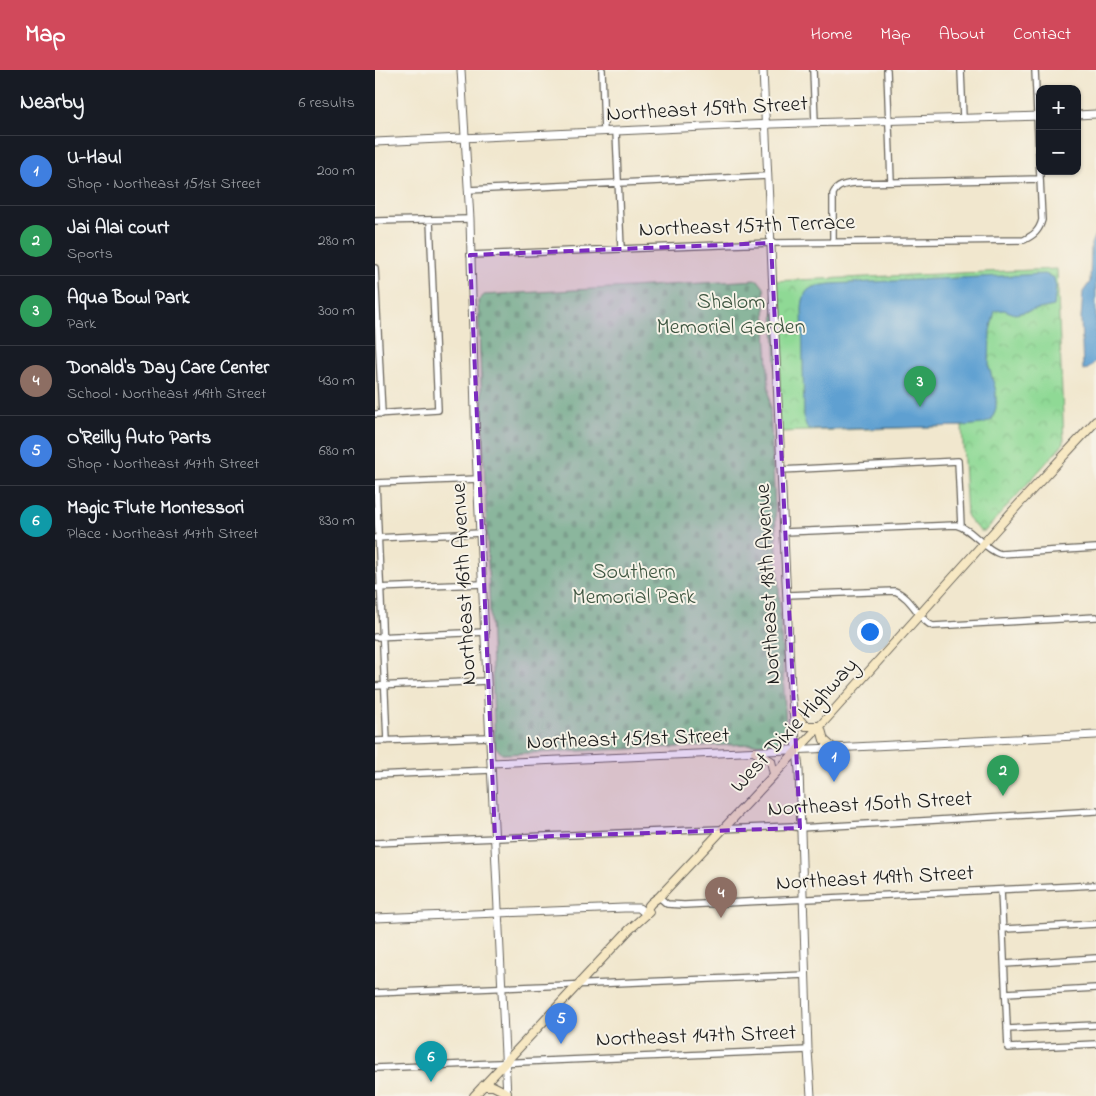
<!DOCTYPE html>
<html lang="en">
<head>
<meta charset="utf-8">
<style>
  :root { --surface:#171b24; --page:#20242c; --text:#f1f3f6; --muted:#9ea1a6; --line:#363941; --accent:#d1495b }
  body { margin:0; font-family:"Indie Flower",sans-serif; background:var(--page); color:var(--text) }
  .controls { position:absolute; right:15px; top:15px; display:grid; overflow:hidden; border-radius:10px; box-shadow:0 1px 4px #0004 }
  .controls button { width:45px; height:45px; display:grid; place-items:center; padding:0; border:0; border-bottom:1px solid var(--line); background:var(--surface); color:var(--text); font:25px sans-serif }
  .you { position:absolute; left:494px; top:561px; width:18px; height:18px; margin:-12px; border:4px solid #fff; border-radius:50%; background:#1a73e8; box-shadow:0 0 0 8px #1a73e833 }
  .badge { display:grid; place-items:center; width:32px; height:32px; border-radius:50%; background:var(--accent); color:#fff; font-size:16px; font-weight:700 }
  .pin { position:absolute; translate:-50% -41px; filter:drop-shadow(0 1px 2px #0008) }
  .pin::after { content:''; position:absolute; top:26px; width:18px; height:15px; background:inherit; clip-path:polygon(0 0,100% 0,50% 100%) }
  .list { margin:0; padding:0; list-style:none }
  h2 { display:flex; justify-content:space-between; align-items:center; height:65px; margin:0; padding:0 20px; font-size:21px }
  h2 small { font-size:16px; font-weight:400; color:var(--muted) }
  .list li { display:grid; grid-template-columns:32px 1fr auto; gap:15px; align-items:center; box-sizing:border-box; height:70px; padding:0 20px; border-top:1px solid var(--line) }
  .list b { display:block; font-size:19px; white-space:nowrap }
  .list p { margin:0; font-size:16px; white-space:nowrap; color:var(--muted) }
  .list em { font-size:16px; font-style:normal; color:var(--muted) }
  .map { position:relative; flex:none; width:721px; height:1026px; overflow:hidden }
  header { display:flex; align-items:center; gap:30px; box-sizing:border-box; height:70px; padding:0 25px; background:var(--accent); color:#fff }
  header strong { font-size:24px }
  nav { display:flex; gap:28px; margin-inline-start:auto; font-size:18px }
  main { display:flex }
  aside { flex:1; background:var(--surface) }
  .map>svg:first-child { display:block }
  .cemetery { fill:url(#cemetery-stones); stroke:#567a58 }
  .park { fill:url(#park-crowns); stroke:#567a58 }
  .water { fill:#5ea0d1; stroke:#3d5e76 }
  .lines { fill:none; stroke-linecap:round; stroke-linejoin:round }
  .minor-casing { stroke:#67635a; stroke-width:8 }
  .tertiary-casing { stroke:#67635a; stroke-width:9 }
  .secondary-casing { stroke:#67635a; stroke-width:10 }
  .minor { stroke:#fff; stroke-width:5.5 }
  .tertiary { stroke:#fff; stroke-width:7 }
  .secondary { stroke:#f7e8c3; stroke-width:8 }
  .marked { fill:#7b2cbf; fill-opacity:0.2; stroke:#7b2cbf; stroke-width:4; stroke-dasharray:10 6; stroke-linejoin:round }
  .labels { text-anchor:middle; dominant-baseline:central; stroke-width:4; stroke-linejoin:round; paint-order:stroke }
  .street-label { font-size:22px; fill:#1c1c1c; stroke:#f7f3e8 }
  .park-label { font-size:22px; fill:#3e5540; stroke:#f7f3e8 }
</style>
</head>
<body>
<header>
<strong>Map</strong>
<nav><a>Home</a><a>Map</a><a>About</a><a>Contact</a></nav>
</header>
<main>
<aside>
<h2>Nearby<small>6 results</small></h2>
<ul class="list">
<li><span class="badge" style="background:#3f7fe0">1</span><div><b>U-Haul</b><p>Shop · Northeast 151st Street</p></div><em>200 m</em></li>
<li><span class="badge" style="background:#2e9e5b">2</span><div><b>Jai Alai court</b><p>Sports</p></div><em>280 m</em></li>
<li><span class="badge" style="background:#2e9e5b">3</span><div><b>Aqua Bowl Park</b><p>Park</p></div><em>300 m</em></li>
<li><span class="badge" style="background:#8d6e63">4</span><div><b>Donald's Day Care Center</b><p>School · Northeast 149th Street</p></div><em>430 m</em></li>
<li><span class="badge" style="background:#3f7fe0">5</span><div><b>O'Reilly Auto Parts</b><p>Shop · Northeast 147th Street</p></div><em>680 m</em></li>
<li><span class="badge" style="background:#0f9aa8">6</span><div><b>Magic Flute Montessori</b><p>Place · Northeast 147th Street</p></div><em>830 m</em></li>
</ul>
</aside>
<div class="map">
<svg width="721" height="1026" viewBox="0 0 721 1026">
  <defs>
    <pattern id="cemetery-stones" width="16" height="16" patternUnits="userSpaceOnUse" patternTransform="scale(1.25)"><rect width="16" height="16" fill="#8fd995"/><path d="M2 7V4a2 2 0 0 1 4 0v3zM10 15v-3a2 2 0 0 1 4 0v3z" fill="#7bba80"/></pattern>
    <pattern id="park-crowns" width="20" height="18" patternUnits="userSpaceOnUse" patternTransform="scale(1.25)"><rect width="20" height="18" fill="#8fd995"/><path d="M2 6a3 3 0 1 1 6 0M12 15a3 3 0 1 1 6 0" fill="none" stroke="#7bba80"/></pattern>
  </defs>
  <rect width="100%" height="100%" fill="#f7f3e8"/>
  <filter id="ink" filterUnits="userSpaceOnUse"><feTurbulence type="fractalNoise" baseFrequency=".02" numOctaves="2"/><feDisplacementMap in="SourceGraphic" scale="10" xChannelSelector="R" yChannelSelector="G"/><feConvolveMatrix kernelMatrix="1 2 1 2 8 2 1 2 1" color-interpolation-filters="sRGB"/></filter>
  <filter id="wash" filterUnits="userSpaceOnUse"><feTurbulence type="fractalNoise" baseFrequency=".0096" numOctaves="4" result="noise"/><feDisplacementMap in="SourceGraphic" scale="20" xChannelSelector="R" yChannelSelector="G"/><feGaussianBlur stdDeviation="1.12" result="paint"/><feColorMatrix in="noise" values="0 0 0 0 0 0 0 0 0 0 0 0 0 0 0 0 0 1.4 0 .05"/><feComposite in="paint" operator="in"/></filter>
  <g filter="url(#wash)">
    <rect width="100%" height="100%" fill="#f1e7ce"/>
    <!-- cemetery -->
    <path class="cemetery" d="M383,210L389,218L411,662L402,673L127,684L120,676L103,231L109,225Z"/>
    <!-- park -->
    <path class="park" d="M682,199L689,373L610,461H605L592,447L587,356L404,362L397,211Z"/>
    <!-- water -->
    <path class="water" d="M721,162V291L713,299L708,300L706,249L708,222L715,212L716,174Z
      M670,204L679,208L681,217L679,236L640,244L629,240L620,241L615,261L614,297L621,321V338L617,350L608,354L588,356L438,360L432,358L429,349L427,238C429,216 436,217 455,214Z"/>
  </g>
  <g filter="url(#ink)">
    <g class="lines">
      <!-- minor casing -->
      <g class="minor-casing">
        <path id="minor" d="M227,0L229,62
          M438,0L440,52
          M512,0L516,112
          M586,0L588,48
          M241,61L246,179
          M93,120L393,106
          M0,151L95,149
          M458,172V124C462,115 471,114 480,113L665,109
          M95,185L396,173L649,170C659,165 664,161 667,150L660,0
          M0,198L7,344
          M0,344L63,340L55,150
          M406,400L583,391L586,456
          M0,413L103,409
          M1,413L12,671
          M409,462L581,455C598,459 608,479 625,484L721,478
          M0,468L106,463
          M0,518L108,514
          M412,525L520,521C537,527 545,552 558,556L721,547
          M0,567L111,562
          M0,616L112,611
          M0,671L114,667
          M0,705L116,700
          M0,773L417,756L425,758L441,757L721,741
          M626,820L633,978L721,974
          M284,827L292,834L309,835L721,815
          M629,859L721,854
          M630,894L721,888
          M0,923L431,905
          M631,923L721,918
          M632,959L721,955
          M0,998L433,980"/>
      </g>
      <!-- tertiary casing -->
      <g class="tertiary-casing">
        <path id="tertiary" d="M86,0L95,149L101,381L132,1026
          M388,0L416,620L424,700L433,980L436,1026
          M702,45L721,44
          M0,72L397,54L665,46
          M116,693L458,678L721,665
          M0,848L249,838H264L270,843"/>
      </g>
      <!-- secondary casing -->
      <g class="secondary-casing">
        <path id="secondary" d="M418,641L430,656H445
          M445,656L449,670L458,678
          M380,682L396,691L399,704
          M271,843C272,835 278,831 284,827L445,656L643,435L721,351
          M108,1016H118L132,1023
          M99,1026L254,860L274,842"/>
      </g>
      <!-- minor -->
      <use href="#minor" class="minor"/>
      <!-- tertiary -->
      <use href="#tertiary" class="tertiary"/>
      <!-- secondary -->
      <use href="#secondary" class="secondary"/>
    </g>
  </g>
  <!-- marked area -->
  <path class="marked" d="M396,173L425,758L120,768L95,185Z"/>
  <g class="labels">
    <!-- street labels -->
    <g class="street-label">
      <text transform="translate(332 40) rotate(-3)">Northeast 159th Street</text>
      <text transform="translate(372 157) rotate(-2)">Northeast 157th Terrace</text>
      <text transform="translate(90 514) rotate(-93)">Northeast 16th Avenue</text>
      <text transform="translate(394 514) rotate(-93)">Northeast 18th Avenue</text>
      <text transform="translate(420 656) rotate(-47)">West Dixie Highway</text>
      <text transform="translate(253 670) rotate(-2)">Northeast 151st Street</text>
      <text transform="translate(495 735) rotate(-3)">Northeast 150th Street</text>
      <text transform="translate(500 809) rotate(-3)">Northeast 149th Street</text>
      <text transform="translate(321 967) rotate(-2)">Northeast 147th Street</text>
    </g>
    <!-- park labels -->
    <g class="park-label">
      <text x="356" y="233">Shalom<tspan x="356" dy="25">Memorial Garden</tspan></text>
      <text x="259" y="503">Southern<tspan x="259" dy="25">Memorial Park</tspan></text>
    </g>
  </g>
</svg>
<div class="controls">
<button>+</button>
<button>−</button>
</div>
<div class="you"></div>
<div class="pin badge" style="left:459px;top:712px;background:#3f7fe0">1</div>
<div class="pin badge" style="left:628px;top:726px;background:#2e9e5b">2</div>
<div class="pin badge" style="left:545px;top:337px;background:#2e9e5b">3</div>
<div class="pin badge" style="left:346px;top:848px;background:#8d6e63">4</div>
<div class="pin badge" style="left:186px;top:974px;background:#3f7fe0">5</div>
<div class="pin badge" style="left:56px;top:1012px;background:#0f9aa8">6</div>
</div>
</main>
</body>
</html>
